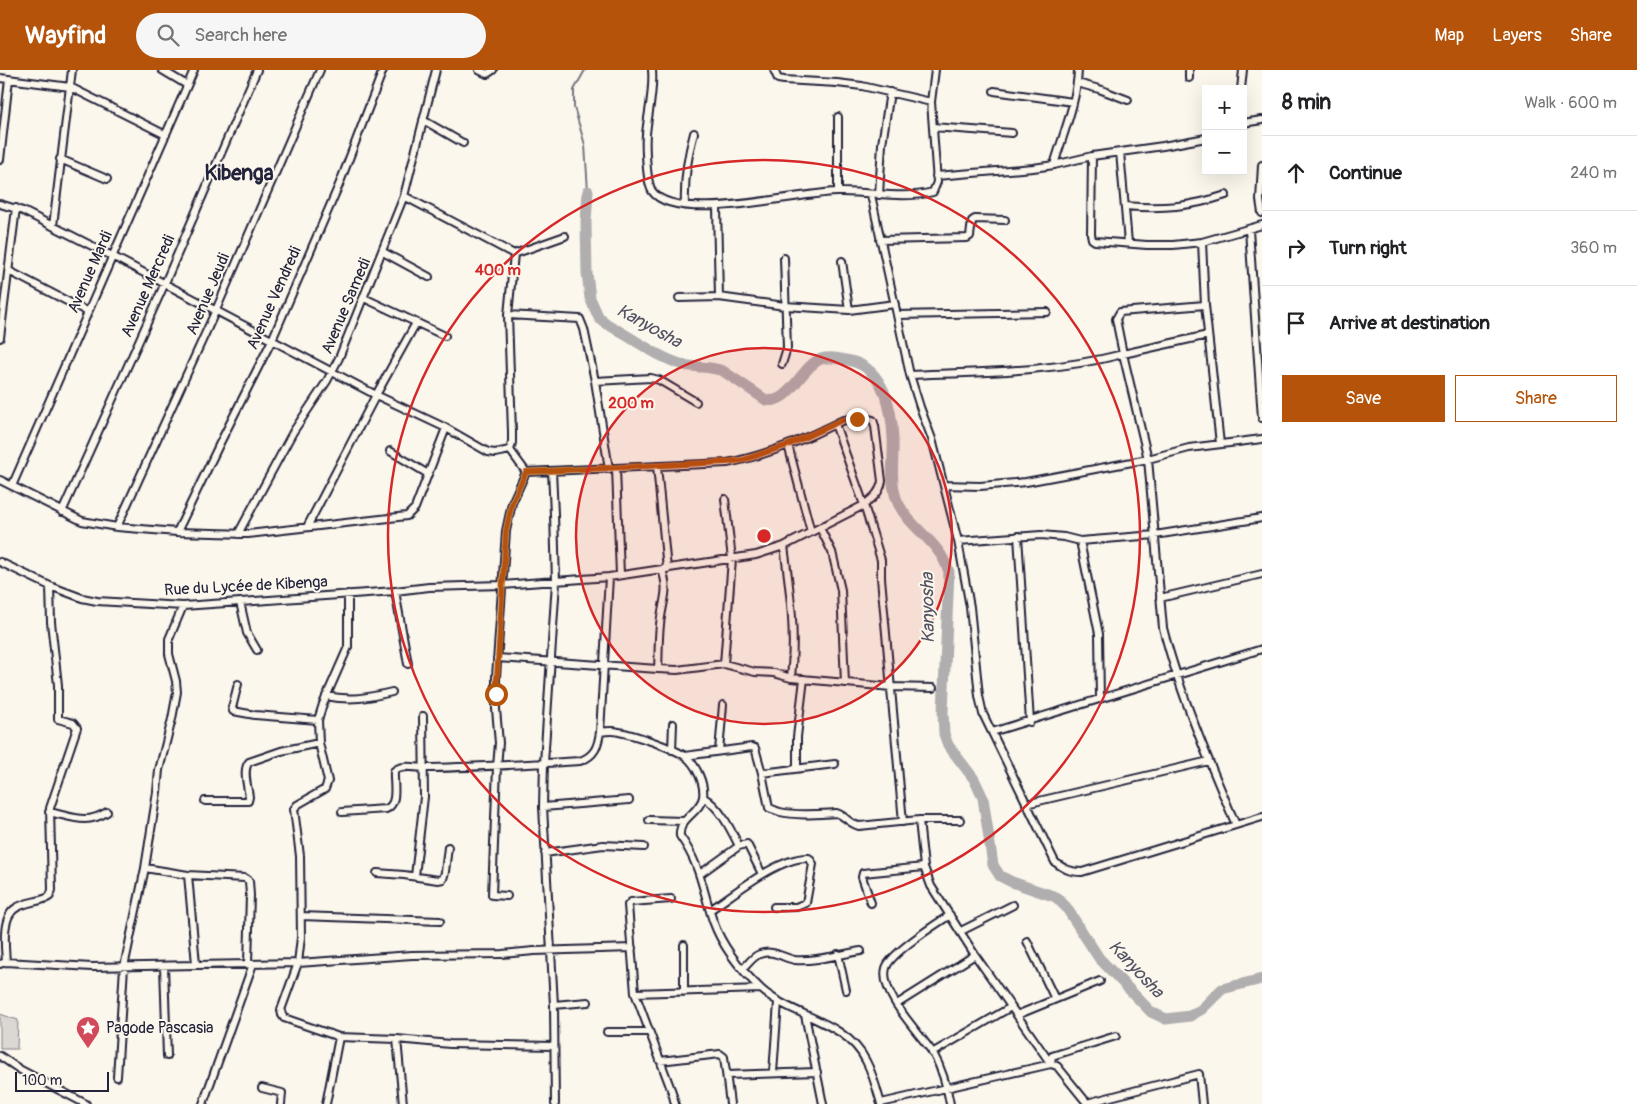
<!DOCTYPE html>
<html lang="en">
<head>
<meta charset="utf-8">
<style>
  :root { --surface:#fff; --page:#f6f6f6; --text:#202124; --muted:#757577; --line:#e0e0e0; --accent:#b45309 }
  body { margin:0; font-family:Pangolin,sans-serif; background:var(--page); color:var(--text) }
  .controls { position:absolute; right:15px; top:15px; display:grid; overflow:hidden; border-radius:0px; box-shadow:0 5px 20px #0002 }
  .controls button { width:45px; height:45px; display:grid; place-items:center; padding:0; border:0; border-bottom:1px solid var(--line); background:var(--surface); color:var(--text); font:25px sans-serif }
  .scale { position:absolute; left:15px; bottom:12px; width:94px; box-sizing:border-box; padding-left:5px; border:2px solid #22223b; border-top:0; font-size:14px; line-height:18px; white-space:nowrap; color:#22223b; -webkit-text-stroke:4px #fbf7ec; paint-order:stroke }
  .stop { position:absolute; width:15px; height:15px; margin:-11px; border:4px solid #b45309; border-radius:50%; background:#fff }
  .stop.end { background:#b45309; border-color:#fff; box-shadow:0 1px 5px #0008 }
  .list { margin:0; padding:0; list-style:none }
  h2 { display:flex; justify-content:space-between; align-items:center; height:65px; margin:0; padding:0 20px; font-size:21px }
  h2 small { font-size:16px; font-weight:400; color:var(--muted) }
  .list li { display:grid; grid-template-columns:32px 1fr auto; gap:15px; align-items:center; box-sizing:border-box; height:75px; padding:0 20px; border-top:1px solid var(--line) }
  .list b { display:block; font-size:19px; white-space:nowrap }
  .list em { font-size:16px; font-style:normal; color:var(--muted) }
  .actions { display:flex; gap:10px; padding:15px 20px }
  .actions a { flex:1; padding:11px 0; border:1px solid var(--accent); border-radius:0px; text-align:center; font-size:18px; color:var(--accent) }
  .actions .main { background:var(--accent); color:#fff }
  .icon { flex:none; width:28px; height:28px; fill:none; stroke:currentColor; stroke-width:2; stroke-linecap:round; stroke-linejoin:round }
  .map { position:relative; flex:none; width:1262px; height:1034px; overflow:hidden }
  header { display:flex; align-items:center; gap:30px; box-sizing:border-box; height:70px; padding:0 25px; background:var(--accent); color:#fff }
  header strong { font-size:24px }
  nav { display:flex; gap:28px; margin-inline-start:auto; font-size:18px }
  .search { width:350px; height:45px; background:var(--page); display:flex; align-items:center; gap:12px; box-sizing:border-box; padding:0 18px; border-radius:28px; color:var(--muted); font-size:19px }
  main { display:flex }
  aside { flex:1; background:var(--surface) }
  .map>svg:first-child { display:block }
  .green { fill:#dbd8d3; stroke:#7e7d87 }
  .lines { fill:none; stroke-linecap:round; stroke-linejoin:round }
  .stream { stroke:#787681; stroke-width:2 }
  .river { stroke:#b1aeb0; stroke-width:11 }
  .minor-casing { stroke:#22223b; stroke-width:10 }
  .minor { stroke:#fbf7ec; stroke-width:6 }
  .route { stroke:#b45309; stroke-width:6 }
  .ring { fill:none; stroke:#d62828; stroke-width:2.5 }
  .labels { text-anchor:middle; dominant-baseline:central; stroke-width:4; stroke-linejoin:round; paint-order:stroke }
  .street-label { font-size:16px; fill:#22223b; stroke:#fbf7ec }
  .poi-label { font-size:16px; fill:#22223b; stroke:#fbf7ec; text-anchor:start }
  .water-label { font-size:18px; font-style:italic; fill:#545364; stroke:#fbf7ec }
  .district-label { font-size:21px; font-weight:bold; fill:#22223b; stroke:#fbf7ec }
  .centre { fill:#d62828; stroke:#fbf7ec; stroke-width:2.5 }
  .ring-label { font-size:15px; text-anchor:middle; font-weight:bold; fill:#d62828; stroke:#fbf7ec; stroke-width:4; stroke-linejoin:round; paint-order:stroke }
</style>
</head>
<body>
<header>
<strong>Wayfind</strong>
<div class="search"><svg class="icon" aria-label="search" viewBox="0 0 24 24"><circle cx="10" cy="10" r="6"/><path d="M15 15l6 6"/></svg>Search here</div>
<nav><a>Map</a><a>Layers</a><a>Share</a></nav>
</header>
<main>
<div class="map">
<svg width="1262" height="1034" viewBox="0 0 1262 1034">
  <rect width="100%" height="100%" fill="#fbf7ec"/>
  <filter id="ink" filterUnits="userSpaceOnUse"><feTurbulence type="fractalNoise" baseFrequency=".02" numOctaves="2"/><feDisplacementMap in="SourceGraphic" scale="10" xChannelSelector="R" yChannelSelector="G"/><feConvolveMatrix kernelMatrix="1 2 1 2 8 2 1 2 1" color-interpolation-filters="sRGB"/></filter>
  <g filter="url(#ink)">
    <!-- green -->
    <path class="green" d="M0,944L18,950L17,979H0Z"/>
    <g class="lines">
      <!-- stream -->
      <path class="stream" d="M585,0L574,20V37L585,75L588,121"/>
      <!-- river -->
      <path class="river" d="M588,121L586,152L587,203L590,228L599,248L607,254C631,267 658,288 684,295C697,298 711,296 723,301L766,330C790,335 801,296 821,289C831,286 841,289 851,291C884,299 892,339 893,369C894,389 889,413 898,433C911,460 939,470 949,502L943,642L944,664L948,675L974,709L983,728L993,795L1000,806L1012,812L1056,827L1066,837L1099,888L1151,942L1166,949L1190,946L1202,939L1222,919L1262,909"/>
      <!-- minor casing -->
      <g class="minor-casing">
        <path id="minor" d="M162,0L187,15
          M479,0L487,4L493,0
          M652,0C654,22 648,42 646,64C645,76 646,87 647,99C648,106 648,114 652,121C676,155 800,122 838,122C870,121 900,130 933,122L937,112L931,32L935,0
          M774,0L778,9L784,10L837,13L862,16L931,32
          M1189,0V8
          M0,8L70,17L166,65
          M1077,13L1099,19L1128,30
          M1241,19L1243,0
          M994,21L1073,32
          M838,47V122
          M423,50L463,73
          M1243,53L1262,50
          M933,57L1012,63
          M1120,82L1128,173
          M1092,86L1091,164L1092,169L1095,171L1147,175H1173L1202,172
          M60,89L107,109
          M0,90L9,9
          M1054,95C1063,64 1077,32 1078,0
          M1262,95L1260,130L1262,143
          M936,106L1033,98L1054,95L1092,86L1163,76L1206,68
          M871,125L910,305L920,337L932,369L958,471L970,537L979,626L983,644L1055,792C1064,799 1070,802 1082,802L1262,747
          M879,125L882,74L890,22
          M404,126L514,184L565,166
          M0,134L23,141L112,186L376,325L446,358L488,382L495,383L510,380
          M685,135C684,110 687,88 694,63
          M1125,136C1162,139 1190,137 1226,125
          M717,137L719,227
          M53,156L72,0
          M1249,160L1262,348
          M880,170L967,168L970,166L972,151L975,149L1005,150
          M383,182L429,207
          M842,191L849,240
          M9,201L88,242
          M364,228L445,266
          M679,228L719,227L785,236L849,240L895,234
          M1205,235L1220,374
          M508,245L580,249L584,259L595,311L609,399
          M897,245L1047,242
          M1208,265L1123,284L1148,389L1163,558C1180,624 1209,692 1236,755
          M0,268L16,138
          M782,294L787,278L784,188
          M910,305C982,302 1054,302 1123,284L1116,249L1120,242L1205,235L1202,172L1262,155
          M595,311L651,308L659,310L696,332
          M788,375L811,462
          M510,380L526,402L727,393C765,386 801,371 835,354L864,435L881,490V508L903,752
          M510,380L512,373V362L508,245L514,184
          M390,381L428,404
          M657,396L667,499
          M616,398L620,505
          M552,401L554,444L556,512L544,693L543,737L554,935L555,1034
          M0,410L82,451L117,457L177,462L248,464L407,446L415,438L446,358
          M944,415L980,416L1026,412L1148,389L1189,378L1262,369
          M12,416L194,0
          M62,442L165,213L257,0
          M117,457L216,240L320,0
          M307,457L376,325L416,253
          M820,458L832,482L841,520L845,613
          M177,462L220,373L272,270L339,115L383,0
          M238,464L293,362L327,311L339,288L404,126L436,0
          M1018,466L1030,652
          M958,471L1041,465L1064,467L1080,471L1155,465L1262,448
          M1080,471L1099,564L1100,629
          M784,476C790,521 796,563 791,608
          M0,492L50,516L82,528L97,531L183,536L395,521L429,517L502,515L609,507L756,485L784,476L864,435C873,428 880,423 882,411L875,356L873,350C861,346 845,348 835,354
          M395,521L408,594
          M348,524V577L323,634L318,650L319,673L328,711L325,719L297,735L294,739L300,786L301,867L298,893L281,940L282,945L284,948L339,967L397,969L450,974L554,976
          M1160,528L1262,504
          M240,532L247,563L257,580
          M497,588L658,599L677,600L724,594L755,602L774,603L791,608L891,617L933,618
          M724,594L732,489L725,429
          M658,599C659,582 658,564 661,547C664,528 669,519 662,500
          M238,614L232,638L233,641L255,645L318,650
          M326,626C351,631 367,628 392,622
          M600,662C606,661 613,660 619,662C635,665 671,677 685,686C696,694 705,714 703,727C700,743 678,748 680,766C701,796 702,818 713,851C722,876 742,901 761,919C792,947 846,950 866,991C873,1004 877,1020 881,1034
          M992,662L1262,579
          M672,680L673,654
          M719,681L723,635
          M685,686L752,677L755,678L762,703L769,738C773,739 776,741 780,742C797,746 818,744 836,743C845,745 849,754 859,756L919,750H960
          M797,698V667L804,609
          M762,703L835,694
          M703,727C720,737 730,758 739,776
          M205,731H248L249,727C248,717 242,700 249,692L281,681L319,673
          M1026,734L1209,691
          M543,737L629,730
          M49,742C73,747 86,755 107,742
          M342,742L386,739C399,734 393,713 394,701C402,693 420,699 431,698C481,697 530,694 580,691C595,686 598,676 600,662L609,507
          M649,750L684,751
          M919,750L924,797L931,816L975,885L1051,994L1057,996L1087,1033L1199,1004L1202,1034
          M545,783L603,775L644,777
          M145,798L188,805L196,894
          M377,803L404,805L438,810L443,809L445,802L448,777
          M700,804L739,776L747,774L762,804
          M188,805L245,808L249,811L250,825L248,893
          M415,806L424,727L423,646
          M507,826L492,825L497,697L499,673L496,639V607L506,461L512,433L526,402
          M671,829L631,832L628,835L635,923L672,1022L675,1034
          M871,833L862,807L863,803L924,797
          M710,840C734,824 780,786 809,788L813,794L806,833L796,837H774
          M950,845C936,854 890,884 886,898C879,924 920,963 933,983C942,999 947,1016 950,1034
          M301,846L440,851
          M961,861L1013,835
          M1027,871L1055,929
          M838,884L846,920
          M6,892C5,877 1,847 16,838C25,832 37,832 47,828L50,826L52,820L50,738L77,658L73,653L58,649V615L51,552L50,516
          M0,894L6,892L92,897L298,893L412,885L502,884L534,881L632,878
          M164,896L167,986
          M743,899C748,894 753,886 760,884C773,879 783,888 795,890C815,892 841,884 861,881
          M684,922V875
          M635,923L761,919
          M897,934L975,885
          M554,935L588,932
          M805,945L823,1034
          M1017,945L1100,911
          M607,962H648
          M397,969L403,1034
          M932,983L1011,937
          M0,986L19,999L86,1034
          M660,991L720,984L724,987L730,1034
          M773,1003L778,932
          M727,1005L817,1002
          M117,1007L124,897L145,798L157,722L159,700L172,649L177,622L176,611L169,584V569L183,536
          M262,1018L282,1023L281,1034
          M881,1033L1051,994L1052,986L1116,966
          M203,1034L253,894
          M326,1034L339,967"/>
      </g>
      <!-- minor -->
      <use href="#minor" class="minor"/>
    </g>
  </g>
  <g class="lines" filter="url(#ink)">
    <!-- route -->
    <path class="route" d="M496,624L506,461L512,433L526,402L727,392L743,390L788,375L842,350L857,349"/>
  </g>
  <!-- distance rings -->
  <circle cx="764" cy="466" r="188" fill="#d62828" fill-opacity=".12"/>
  <g class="ring">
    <circle cx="764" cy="466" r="188"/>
    <circle cx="764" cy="466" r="376"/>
  </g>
  <!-- icons -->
  <defs>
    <g id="sight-pin" transform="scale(1.25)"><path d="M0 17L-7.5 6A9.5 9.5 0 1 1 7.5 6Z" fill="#d1495b" stroke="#fbf7ec"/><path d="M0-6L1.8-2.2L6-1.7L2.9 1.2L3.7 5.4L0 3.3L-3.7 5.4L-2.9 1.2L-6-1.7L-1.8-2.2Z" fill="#fff"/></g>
  </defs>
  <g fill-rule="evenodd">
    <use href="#sight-pin" x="88" y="958"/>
  </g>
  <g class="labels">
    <!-- street labels -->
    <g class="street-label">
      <text transform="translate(90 202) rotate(-66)">Avenue Mardi</text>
      <text transform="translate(148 216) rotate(-66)">Avenue Mercredi</text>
      <text transform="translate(208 224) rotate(-67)">Avenue Jeudi</text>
      <text transform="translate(274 228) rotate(-66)">Avenue Vendredi</text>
      <text transform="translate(346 236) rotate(-67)">Avenue Samedi</text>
      <text transform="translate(246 516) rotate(-3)">Rue du Lycée de Kibenga</text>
    </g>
    <!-- poi labels -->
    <g class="poi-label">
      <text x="106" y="958">Pagode Pascasia</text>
    </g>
    <!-- water labels -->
    <g class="water-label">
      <text transform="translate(649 256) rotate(29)">Kanyosha</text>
      <text transform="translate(928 538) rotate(-91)">Kanyosha</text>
      <text transform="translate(1136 899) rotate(47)">Kanyosha</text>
    </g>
    <!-- district labels -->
    <g class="district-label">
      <text x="239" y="103">Kibenga</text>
    </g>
  </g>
  <circle cx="764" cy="466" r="8" class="centre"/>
  <g class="ring-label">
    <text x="498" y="205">400 m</text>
    <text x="631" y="338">200 m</text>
  </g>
</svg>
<div class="controls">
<button>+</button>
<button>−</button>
</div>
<div class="scale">100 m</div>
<div class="stop" style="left:496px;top:624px"></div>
<div class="stop end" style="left:857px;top:349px"></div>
</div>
<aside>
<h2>8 min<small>Walk · 600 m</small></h2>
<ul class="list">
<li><svg class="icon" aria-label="ahead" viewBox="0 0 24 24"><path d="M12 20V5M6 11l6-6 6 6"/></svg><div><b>Continue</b></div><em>240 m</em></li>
<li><svg class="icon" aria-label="right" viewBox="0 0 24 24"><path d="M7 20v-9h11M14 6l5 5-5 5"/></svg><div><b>Turn right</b></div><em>360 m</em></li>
<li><svg class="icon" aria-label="arrive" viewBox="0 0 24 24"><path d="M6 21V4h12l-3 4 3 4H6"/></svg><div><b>Arrive at destination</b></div></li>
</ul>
<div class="actions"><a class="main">Save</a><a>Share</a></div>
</aside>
</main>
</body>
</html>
